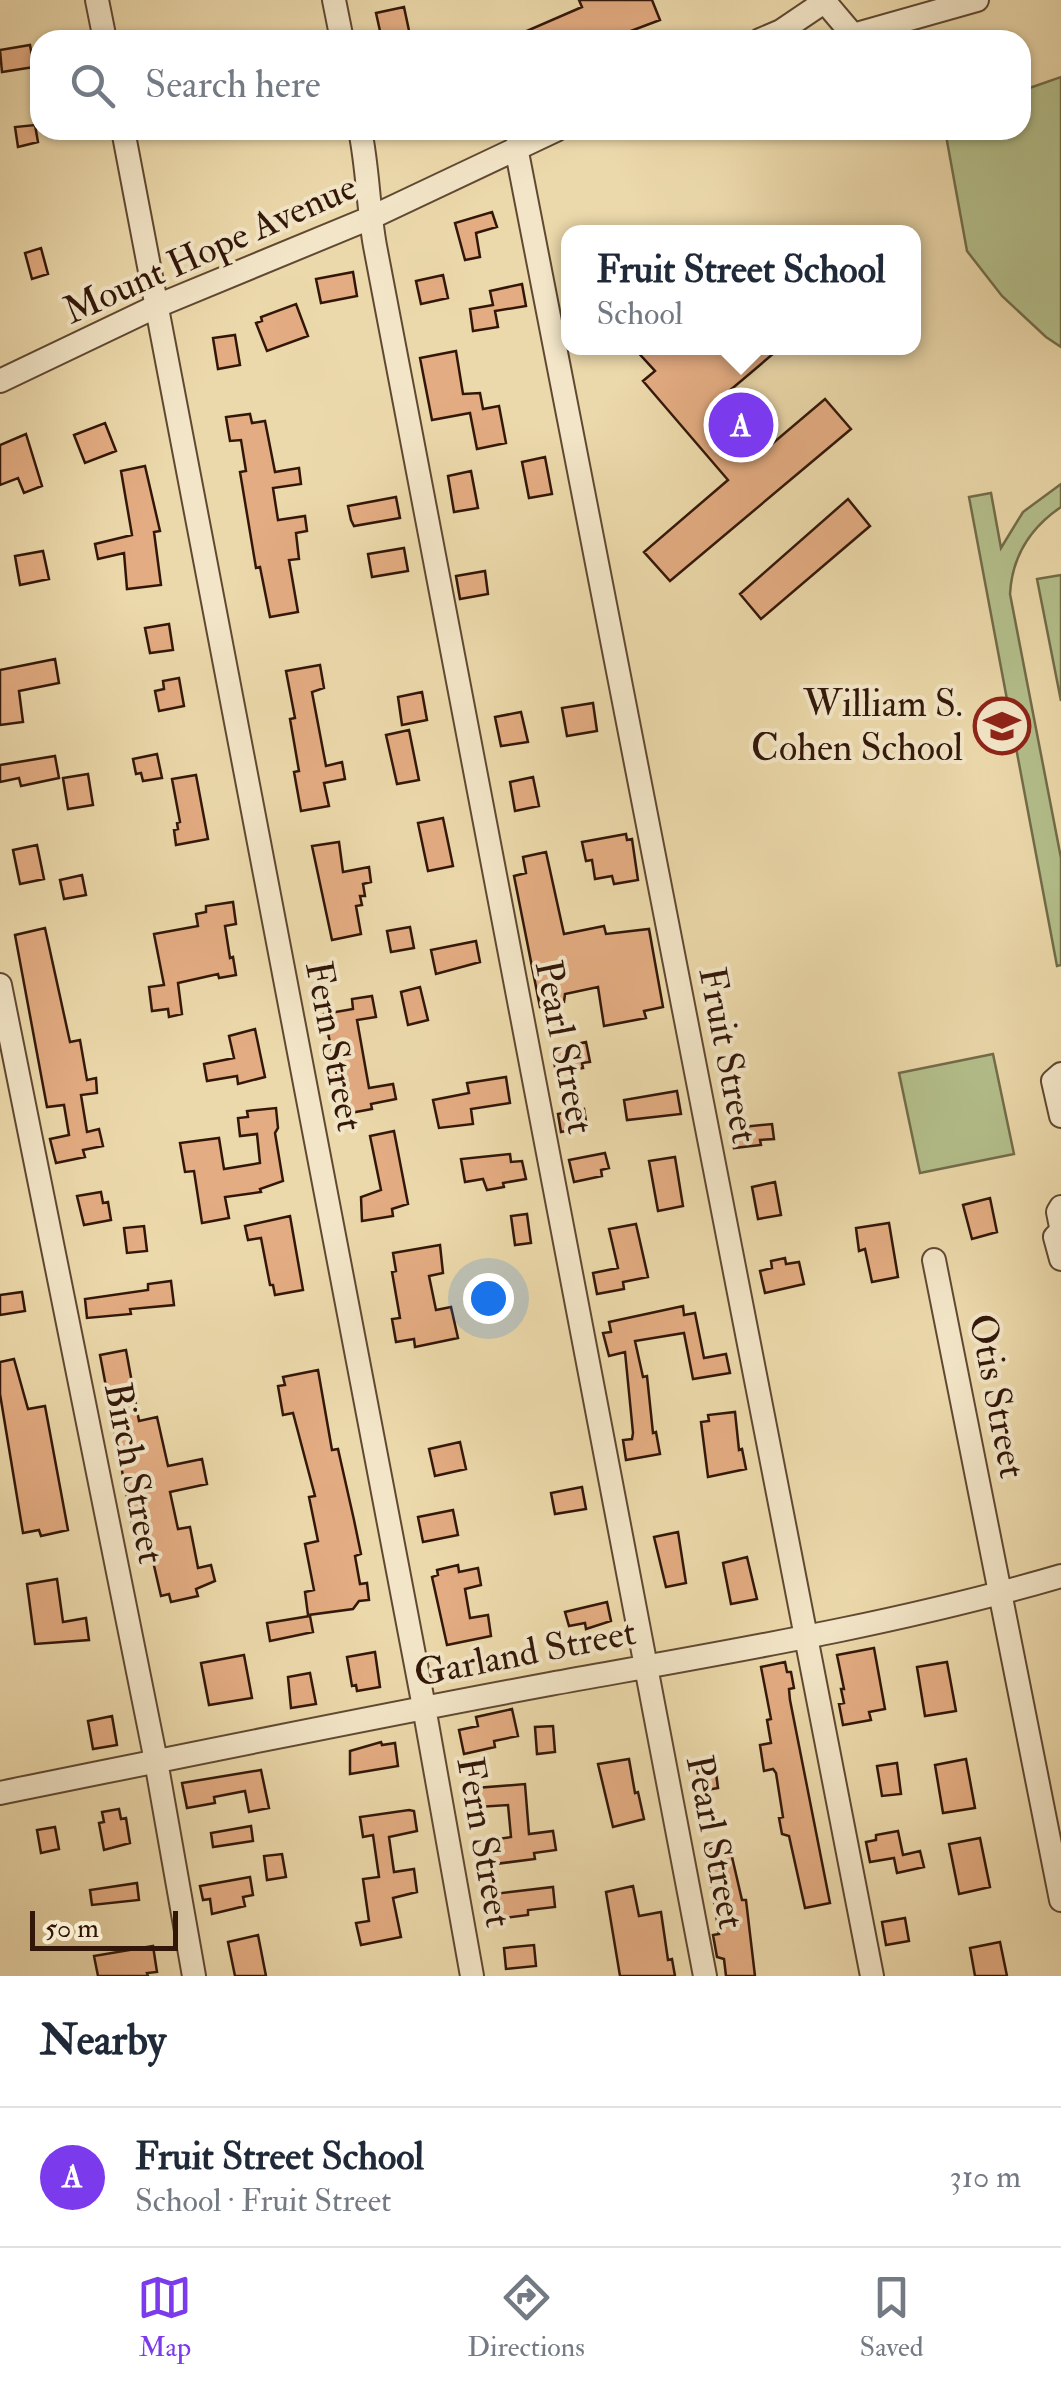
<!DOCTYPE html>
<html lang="en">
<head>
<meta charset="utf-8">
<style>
  :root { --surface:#fff; --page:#f2f2f3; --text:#1f2937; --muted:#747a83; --line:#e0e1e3; --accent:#7c3aed }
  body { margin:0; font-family:"IM FELL Double Pica",serif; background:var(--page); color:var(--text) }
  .scale { position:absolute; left:30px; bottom:25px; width:148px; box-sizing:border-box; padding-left:10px; border:5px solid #321709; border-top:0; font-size:28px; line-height:35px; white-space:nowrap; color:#321709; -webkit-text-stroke:8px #f3e6c8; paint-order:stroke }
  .you { position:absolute; left:488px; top:1298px; width:35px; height:35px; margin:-25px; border:8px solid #fff; border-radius:50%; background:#1a73e8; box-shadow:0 0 0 15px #1a73e833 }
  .badge { display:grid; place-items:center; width:65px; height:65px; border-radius:50%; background:var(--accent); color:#fff; font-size:32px; font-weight:700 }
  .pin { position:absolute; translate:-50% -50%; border:5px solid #fff; box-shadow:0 2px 10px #0006 }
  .popup { position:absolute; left:561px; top:225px; width:360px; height:130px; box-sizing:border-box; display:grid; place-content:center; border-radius:20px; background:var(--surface); filter:drop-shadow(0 2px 8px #0005); font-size:32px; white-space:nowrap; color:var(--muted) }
  .popup b { font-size:38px; color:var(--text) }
  .popup::after { content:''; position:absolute; left:50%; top:100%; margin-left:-20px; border:20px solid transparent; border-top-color:var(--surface) }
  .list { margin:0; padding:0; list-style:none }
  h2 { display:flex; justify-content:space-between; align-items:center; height:130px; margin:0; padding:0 40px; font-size:42px }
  h2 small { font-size:32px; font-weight:400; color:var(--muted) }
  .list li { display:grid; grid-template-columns:65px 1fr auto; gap:30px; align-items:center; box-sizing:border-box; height:140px; padding:0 40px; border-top:2px solid var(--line) }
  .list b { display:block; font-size:38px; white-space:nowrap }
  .list p { margin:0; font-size:32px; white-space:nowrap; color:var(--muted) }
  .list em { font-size:32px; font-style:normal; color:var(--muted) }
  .icon { flex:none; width:55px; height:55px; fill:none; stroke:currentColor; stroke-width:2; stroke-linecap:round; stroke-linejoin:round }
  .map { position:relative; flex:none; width:1061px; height:1976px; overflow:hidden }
  .search { position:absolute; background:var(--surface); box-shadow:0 2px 8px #0004; left:30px; right:30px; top:30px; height:110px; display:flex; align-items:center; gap:25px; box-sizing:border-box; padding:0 35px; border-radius:30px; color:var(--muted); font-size:38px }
  .sheet { height:270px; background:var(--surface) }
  nav { display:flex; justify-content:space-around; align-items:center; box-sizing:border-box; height:140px; border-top:2px solid var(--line); background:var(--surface); font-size:28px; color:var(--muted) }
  nav a { display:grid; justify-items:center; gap:5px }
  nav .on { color:var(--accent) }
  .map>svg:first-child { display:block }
  .green { fill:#b4c08c; stroke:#736c4a; stroke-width:2.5 }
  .building { fill:#e4ac82; stroke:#321709; stroke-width:2.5 }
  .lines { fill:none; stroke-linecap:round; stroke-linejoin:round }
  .minor-casing { stroke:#604832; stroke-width:26 }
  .minor { stroke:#f3e6c8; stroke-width:22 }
  .labels { text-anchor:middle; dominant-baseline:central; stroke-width:8; stroke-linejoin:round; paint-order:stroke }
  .street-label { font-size:38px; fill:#321709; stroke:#f3e6c8 }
  .poi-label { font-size:38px; fill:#321709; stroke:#f3e6c8; text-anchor:end }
</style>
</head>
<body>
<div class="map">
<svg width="1061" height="1976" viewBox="0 0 1061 1976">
  <rect width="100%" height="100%" fill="#ecd9ab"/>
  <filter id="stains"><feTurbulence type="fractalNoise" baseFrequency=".002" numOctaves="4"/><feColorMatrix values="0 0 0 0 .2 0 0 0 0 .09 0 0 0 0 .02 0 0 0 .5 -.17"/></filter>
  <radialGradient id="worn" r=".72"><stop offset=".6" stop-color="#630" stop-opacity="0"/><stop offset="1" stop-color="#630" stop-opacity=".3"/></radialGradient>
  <!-- green -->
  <path class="green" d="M1061,77V347L1046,337L1002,296L967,251L945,130H1021V91Z
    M1061,484V507C1030,528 1012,557 1010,594L1061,858V965L1057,966L969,497L991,493L1001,548L1023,512Z
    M1061,575V701L1037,579Z
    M993,1054L1014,1154L920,1173L899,1073Z"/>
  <!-- building -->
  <path class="building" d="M579,0H652L660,20L607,40H506L582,7Z
    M404,7L411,40H382L376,13Z
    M30,45L34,67L2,72L0,50Z
    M35,125L38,142L18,147L15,127Z
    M492,212L497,227L476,233L480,257L465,260L455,223Z
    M41,248L48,274L32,279L25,253Z
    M353,272L357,296L321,303L316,279Z
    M443,275L448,298L421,304L416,281Z
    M522,284L526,306L495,311L498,327L473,331L470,309L493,305L490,291Z
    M296,304L308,336L267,351L256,323L262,321L261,317Z
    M235,335L240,365L218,369L213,338Z
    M634,348H780L715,403L759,455L825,399L851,429L670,581L644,552L728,480L643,381L655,371Z
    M456,351L463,394L480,393L483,409L499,406L506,443L477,449L470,413L432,420L420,358Z
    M250,414L252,423L265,421L275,472L299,468L301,484L273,488L278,520L305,516L307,531L296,533L299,559L289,560L298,612L270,617L260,567L256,568L240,472L246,471L241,440L230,441L226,417Z
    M105,423L116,451L85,463L74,435Z
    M26,434L42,486L24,493L18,478L0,485V445Z
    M545,457L552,494L529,498L522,462Z
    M145,466L160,531L154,532L161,585L127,589L124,553L98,559L95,544L132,535L121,471Z
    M471,471L478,508L454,512L448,476Z
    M396,497L400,518L354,526L351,520L348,506Z
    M848,499L870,526L761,619L740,594Z
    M404,548L408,571L372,577L368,554Z
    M43,551L49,579L20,585L15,556Z
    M485,571L488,594L460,599L456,576Z
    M169,624L173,650L150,653L145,628Z
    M55,659L59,683L19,691L23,722L0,725V670Z
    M320,665L324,688L312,692L326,766L342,762L345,779L324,783L329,806L301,811L294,772L299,771L290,719L295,718L286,671Z
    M179,678L184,706L159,711L155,691L164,689L163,681Z
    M422,692L427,720L402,725L398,697Z
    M593,703L597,731L567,736L562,708Z
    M521,712L528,742L501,746L495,717Z
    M409,730L419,780L397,784L386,735Z
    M157,754L162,778L143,781L141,773L136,774L133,759Z
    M55,756L59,778L21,786L19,778L0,782V765Z
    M88,774L93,805L68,809L63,778Z
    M196,775L208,839L176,845L174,830L178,829L177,823L180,822L172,779Z
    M533,777L539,806L515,811L510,782Z
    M443,818L453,866L428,871L418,823Z
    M626,834L627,840L632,839L638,880L614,884L612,876L595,879L592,860L586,861L582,842Z
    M339,842L343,872L369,867L371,882L363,884L365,896H360L362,905L356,906L361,934L332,940L312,846Z
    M37,845L44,879L20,884L13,850Z
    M546,852L564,934L604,926L606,934L649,929L663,1007L644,1011L646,1018L604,1026L598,987L565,994L564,1002L540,1007L514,876L526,873L523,857Z
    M82,875L86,895L64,899L60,880Z
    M233,902L236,924L225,926L230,958L233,957L236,975L219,978L218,974L178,983L182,1014L169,1017L168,1009L152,1011L149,987L164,985L154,934L198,926L196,914L206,912V906Z
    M410,927L414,948L391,952L387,931Z
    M45,928L70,1042L80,1040L87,1080L96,1078L97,1093L81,1095L87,1132L99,1129L103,1146L83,1150L85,1157L56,1163L50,1139L69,1135L64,1105L47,1107L15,935Z
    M476,941L480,962L436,974L431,950Z
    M420,987L428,1020L408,1025L401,992Z
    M372,996L376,1017L357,1020L369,1088L393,1084L396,1099L371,1104L372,1109L345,1114L324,1014L353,1009L352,999Z
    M255,1029L265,1077L238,1084L237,1076L207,1081L204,1064L234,1058L229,1036Z
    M586,1042L590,1062L582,1063L583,1068L556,1073L552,1049Z
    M506,1077L510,1103L471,1109L473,1124L439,1128L433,1100L469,1093L467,1083Z
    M677,1091L681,1114L627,1120L624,1100Z
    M276,1108L278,1128L275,1133L283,1181L260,1189L261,1192L225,1197L229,1218L202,1223L194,1171L185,1172L180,1143L219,1138L224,1169L260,1163L257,1134L240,1136L238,1118L248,1117L247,1111Z
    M584,1109L587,1127L561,1132L558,1114Z
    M772,1124L774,1139L760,1140L761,1145L734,1148L732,1128Z
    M394,1131L408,1204L392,1209L393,1216L362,1221L361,1197L381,1190L370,1136Z
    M605,1153L609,1168L601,1170L602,1176L574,1182L569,1160Z
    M510,1154L511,1162L522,1161L526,1179L503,1183L504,1187L487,1190L483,1179L465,1182L461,1159Z
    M675,1157L683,1206L658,1211L649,1161Z
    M775,1182L781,1215L758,1219L752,1187Z
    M101,1192L103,1203L108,1202L111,1220L84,1225L77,1196Z
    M990,1198L997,1232L972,1239L963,1205Z
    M527,1214L531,1243L515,1245L511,1216Z
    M290,1216L303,1290L275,1295L273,1285H270L261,1238L248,1240L245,1226Z
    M889,1223L898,1277L872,1282L865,1249L859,1251L856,1228Z
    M636,1224L648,1277L623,1282L624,1289L597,1294L593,1273L618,1268L609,1229Z
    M144,1226L147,1251L127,1253L124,1228Z
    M440,1245L443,1273L429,1276L436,1310L451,1307L458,1338L415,1347L414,1339L396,1342L392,1319L400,1318L392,1272L396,1271L393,1253Z
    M785,1258L786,1264L799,1262L804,1284L765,1293L760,1271L772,1268L771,1261Z
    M171,1281L174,1305L130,1309L131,1314L87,1318L85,1299L148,1290V1284Z
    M22,1292L25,1311L0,1315V1295Z
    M683,1306L684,1315L695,1313L704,1358L726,1354L730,1373L693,1379L684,1333L635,1341L643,1377L647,1376L653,1433L656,1432L660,1454L626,1460L623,1440L632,1439L633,1433L625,1352L609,1356L603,1333L611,1332L609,1322Z
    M126,1350L139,1421L157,1417L168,1466L202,1459L207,1484L170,1492L178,1529L190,1527L198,1568L211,1565L215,1581L196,1589L198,1596L171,1602L169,1594L161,1596L152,1557L139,1560L100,1355Z
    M14,1359L28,1409L45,1406L68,1530L41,1536L39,1530L23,1533L0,1394V1362Z
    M318,1370L332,1450L338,1449L354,1520L361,1554L355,1556L360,1584L367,1583L369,1600L359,1601L353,1609L308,1615L305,1592L314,1590L305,1544L318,1541L309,1497L315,1496L293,1413L283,1415L278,1386L285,1385L283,1377Z
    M735,1412L739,1450L742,1449L746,1469L708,1477L701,1422L709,1421L708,1415Z
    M460,1442L466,1469L435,1476L429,1449Z
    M582,1487L586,1509L555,1514L551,1493Z
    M453,1510L458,1535L423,1542L418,1517Z
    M678,1532L686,1583L666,1587L654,1537Z
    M747,1557L757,1599L731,1604L723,1563Z
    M458,1565L459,1572L478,1568L481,1585L465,1589L470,1618L488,1615L491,1636L447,1645L432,1577L438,1575L437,1570Z
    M57,1579L63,1622L86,1618L89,1640L35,1644L27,1584Z
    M607,1602L611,1621L586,1629L585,1623L569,1626L565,1612Z
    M310,1616L313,1632L270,1641L267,1623Z
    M874,1648L885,1709L869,1712L871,1720L843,1725L839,1704L844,1703L841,1689H844L837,1655Z
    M375,1652L380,1687L357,1691L356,1685L352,1686L347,1657Z
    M244,1655L252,1698L209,1705L201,1663Z
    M785,1662L787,1672H791L794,1688L789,1689L790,1700L830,1903L805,1908L789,1836L782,1834L779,1818L783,1817L776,1773L773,1769L764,1771L760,1745L771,1743L767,1720L771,1719L761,1667Z
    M947,1662L956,1711L925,1716L917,1667Z
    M310,1673L316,1704L291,1708L288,1677Z
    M512,1709L518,1736L494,1741L495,1747L464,1754L459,1730L478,1726L476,1717Z
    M112,1716L117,1745L93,1749L88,1721Z
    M553,1726L555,1752L537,1754L535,1727Z
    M381,1742L382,1745L395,1743L398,1766L350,1774V1751Z
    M629,1759L635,1793L638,1792L644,1819L613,1827L598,1764Z
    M966,1759L975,1808L943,1813L935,1765Z
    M897,1763L901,1794L882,1796L877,1766Z
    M715,1766L718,1788L701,1791L697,1769Z
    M261,1770L269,1808L249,1812L245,1791L214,1797L215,1803L187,1808L182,1783Z
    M525,1784L529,1834L553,1831L556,1850L534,1853L535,1859L487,1865L484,1841L511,1837L508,1805L478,1807L476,1788Z
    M119,1809L121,1819L126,1818L130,1843L104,1850L99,1823L104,1822L102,1812Z
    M409,1810L414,1811L417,1831L389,1837L394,1872L414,1869L417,1892L393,1898L401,1937L361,1945L356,1923L369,1921L363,1879L379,1877L373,1835L363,1837L360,1817Z
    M251,1826L253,1841L213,1847L211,1833Z
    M55,1827L59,1849L41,1853L37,1830Z
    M898,1831L903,1855L920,1851L924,1867L897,1873L894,1858L870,1862L866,1842L876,1840V1835Z
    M980,1838L990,1887L959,1894L949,1844Z
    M729,1844L742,1900H746L755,1976H726L724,1959L717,1957L713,1935L719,1934L706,1849Z
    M282,1854L286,1877L267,1880L264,1856Z
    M250,1877L253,1895L243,1897L245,1906L212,1914L210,1899L203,1900L200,1886Z
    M137,1883L139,1900L92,1905L90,1890Z
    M633,1886L639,1916L661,1912L668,1960L672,1959L675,1976H620L606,1892Z
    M553,1887L555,1907L528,1910V1915L496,1919L494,1894Z
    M905,1918L909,1941L886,1945L882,1922Z
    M258,1935L266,1976H235L228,1942Z
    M1000,1942L1007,1976H975L970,1948Z
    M534,1945L536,1966L506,1969L504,1948Z
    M153,1946L157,1972L147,1973L148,1976H98L94,1956Z"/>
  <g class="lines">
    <!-- minor casing -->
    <g class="minor-casing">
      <path id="minor" d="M97,0L105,40
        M334,0L342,40
        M825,2L853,35L977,0
        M760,40L781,31L827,0
        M123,130L424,1707L472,1976
        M360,130C368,169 368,207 375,246L705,1976
        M516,147L872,1976
        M0,381L157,306L370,218L556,130
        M0,985L156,1761L194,1976
        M1061,1074L1053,1081L1061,1116
        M1061,1207L1058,1212L1061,1227
        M1061,1231L1055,1237L1061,1259
        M934,1260L1061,1900
        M0,1793C183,1756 366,1718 550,1684C721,1653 894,1625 1061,1576"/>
    </g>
    <!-- minor -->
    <use href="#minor" class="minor"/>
  </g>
  <!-- icons -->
  <defs>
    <g id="school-ring" transform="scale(2.875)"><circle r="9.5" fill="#f3e6c8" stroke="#8f2418" stroke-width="1.5"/><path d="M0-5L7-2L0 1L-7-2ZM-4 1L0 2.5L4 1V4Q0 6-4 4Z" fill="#8f2418"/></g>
  </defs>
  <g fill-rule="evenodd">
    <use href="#school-ring" x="1002" y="726"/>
  </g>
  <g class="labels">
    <!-- street labels -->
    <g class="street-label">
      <text transform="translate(210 249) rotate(-24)">Mount Hope Avenue</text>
      <text transform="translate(334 1046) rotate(79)">Fern Street</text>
      <text transform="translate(564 1047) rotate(79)">Pearl Street</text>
      <text transform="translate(728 1055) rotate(79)">Fruit Street</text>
      <text transform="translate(997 1396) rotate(79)">Otis Street</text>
      <text transform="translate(134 1473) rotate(79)">Birch Street</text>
      <text transform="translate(525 1653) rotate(-11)">Garland Street</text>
      <text transform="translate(484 1842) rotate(80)">Fern Street</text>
      <text transform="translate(715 1842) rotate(79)">Pearl Street</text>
    </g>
    <!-- poi labels -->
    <g class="poi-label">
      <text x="963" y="704">William S.<tspan x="963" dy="44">Cohen School</tspan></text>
    </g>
  </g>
  <rect width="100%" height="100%" filter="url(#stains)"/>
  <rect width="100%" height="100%" fill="url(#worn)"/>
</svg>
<div class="scale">50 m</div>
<div class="you"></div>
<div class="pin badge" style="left:741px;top:425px">A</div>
<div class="popup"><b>Fruit Street School</b>School</div>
<div class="search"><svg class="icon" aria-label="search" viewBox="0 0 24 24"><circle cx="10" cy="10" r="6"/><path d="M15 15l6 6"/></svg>Search here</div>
</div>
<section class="sheet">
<h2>Nearby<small></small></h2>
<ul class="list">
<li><span class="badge">A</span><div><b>Fruit Street School</b><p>School · Fruit Street</p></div><em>310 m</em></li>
</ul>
</section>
<nav>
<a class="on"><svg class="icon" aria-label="map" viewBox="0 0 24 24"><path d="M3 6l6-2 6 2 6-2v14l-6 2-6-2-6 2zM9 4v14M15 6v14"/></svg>Map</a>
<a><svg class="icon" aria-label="directions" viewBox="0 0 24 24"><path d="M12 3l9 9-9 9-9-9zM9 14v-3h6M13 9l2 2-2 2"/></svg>Directions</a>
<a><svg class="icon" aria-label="saved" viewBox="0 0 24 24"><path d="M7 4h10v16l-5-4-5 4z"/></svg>Saved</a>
</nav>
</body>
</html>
